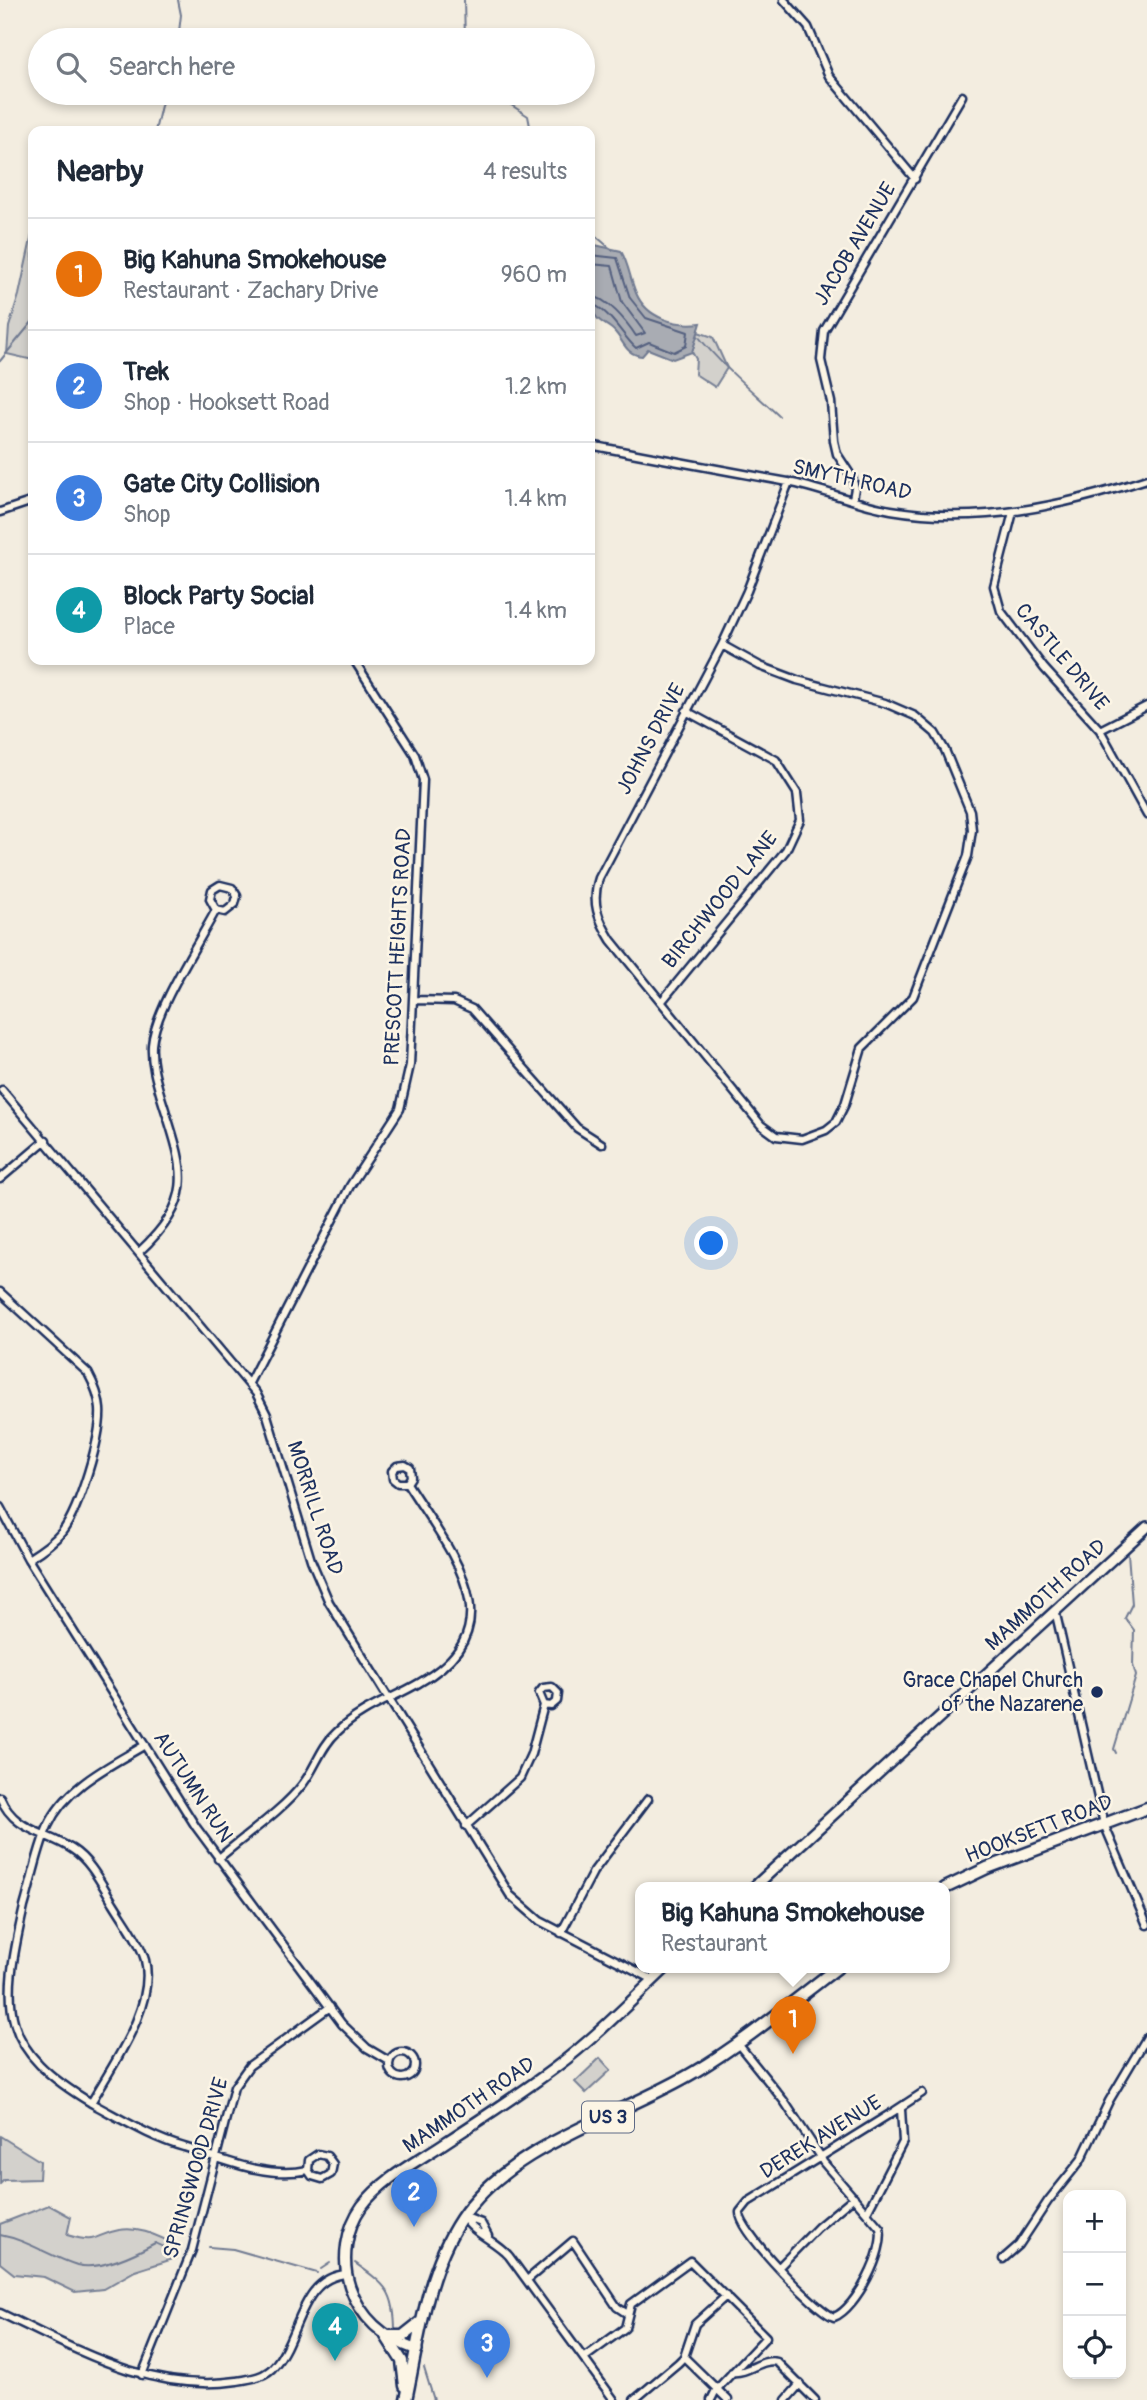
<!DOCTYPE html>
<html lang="en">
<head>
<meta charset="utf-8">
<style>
  :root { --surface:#fff; --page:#f6f6f7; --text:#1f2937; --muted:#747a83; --line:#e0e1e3; --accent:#ea580c }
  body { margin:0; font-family:Pangolin,sans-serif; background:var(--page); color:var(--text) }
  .controls { position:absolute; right:21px; bottom:21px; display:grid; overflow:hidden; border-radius:14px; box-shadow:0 4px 10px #0003 }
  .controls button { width:63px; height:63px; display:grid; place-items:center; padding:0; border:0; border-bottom:2px solid var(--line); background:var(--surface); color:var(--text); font:35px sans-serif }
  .you { position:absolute; left:712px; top:1244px; width:24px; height:24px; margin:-18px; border:5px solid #fff; border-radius:50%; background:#1a73e8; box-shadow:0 0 0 10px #1a73e833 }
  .badge { display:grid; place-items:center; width:46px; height:46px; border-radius:50%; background:var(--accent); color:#fff; font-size:23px; font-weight:700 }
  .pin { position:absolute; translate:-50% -58px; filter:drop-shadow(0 2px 4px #0008) }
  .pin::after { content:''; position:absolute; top:37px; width:24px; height:21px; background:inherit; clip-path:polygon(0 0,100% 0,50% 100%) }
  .popup { position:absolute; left:635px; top:1882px; width:315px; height:91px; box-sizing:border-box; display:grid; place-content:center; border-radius:14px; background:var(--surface); filter:drop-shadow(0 2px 5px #0005); font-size:23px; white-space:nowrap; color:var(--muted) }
  .popup b { font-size:26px; color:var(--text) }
  .popup::after { content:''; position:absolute; left:50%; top:100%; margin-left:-14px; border:14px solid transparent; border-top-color:var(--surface) }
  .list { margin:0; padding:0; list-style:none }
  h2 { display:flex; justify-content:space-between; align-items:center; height:91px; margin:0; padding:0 28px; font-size:30px }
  h2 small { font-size:23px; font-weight:400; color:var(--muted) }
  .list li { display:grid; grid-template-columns:46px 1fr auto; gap:21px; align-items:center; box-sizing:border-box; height:112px; padding:0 28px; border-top:2px solid var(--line) }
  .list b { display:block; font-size:26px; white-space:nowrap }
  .list p { margin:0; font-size:23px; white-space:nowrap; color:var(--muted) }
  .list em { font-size:23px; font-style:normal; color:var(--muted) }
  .icon { flex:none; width:38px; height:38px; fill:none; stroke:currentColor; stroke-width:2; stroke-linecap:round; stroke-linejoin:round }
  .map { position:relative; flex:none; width:1147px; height:2400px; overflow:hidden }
  .search { position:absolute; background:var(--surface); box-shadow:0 4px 10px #0003; left:28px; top:28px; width:567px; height:77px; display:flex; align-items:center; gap:18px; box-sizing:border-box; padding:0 24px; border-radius:38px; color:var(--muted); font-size:26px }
  .panel { position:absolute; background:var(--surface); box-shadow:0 4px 10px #0003; left:28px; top:126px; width:567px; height:539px; border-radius:14px }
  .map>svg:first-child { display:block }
  .green { fill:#d3d1cc; stroke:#778095; stroke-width:2 }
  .water { fill:#a9acb3; stroke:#707a91; stroke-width:2 }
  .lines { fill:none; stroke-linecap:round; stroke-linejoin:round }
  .shore { stroke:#546180; stroke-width:2 }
  .stream { stroke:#707a91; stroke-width:2 }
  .minor-casing { stroke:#1b2f5e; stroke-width:11 }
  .secondary-casing { stroke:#1b2f5e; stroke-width:14 }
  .primary-casing { stroke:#1b2f5e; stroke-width:15 }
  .minor { stroke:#fcf5e5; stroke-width:6 }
  .secondary { stroke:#fcf5e5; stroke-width:9 }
  .primary { stroke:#fcf5e5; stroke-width:10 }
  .poi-dot { fill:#1b2f5e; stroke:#fcf5e5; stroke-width:2.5 }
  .labels { text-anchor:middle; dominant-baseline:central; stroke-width:5; stroke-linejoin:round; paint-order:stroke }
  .shield { fill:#fcf5e5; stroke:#5e6a86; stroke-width:2 }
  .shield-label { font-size:19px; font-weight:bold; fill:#1b2f5e }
  .street-label { font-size:21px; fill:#1b2f5e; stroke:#fcf5e5 }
  .poi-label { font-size:21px; fill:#1b2f5e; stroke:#fcf5e5; text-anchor:end }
</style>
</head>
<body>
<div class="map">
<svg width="1147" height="2400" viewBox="0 0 1147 2400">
  <rect width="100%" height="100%" fill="#f3ede0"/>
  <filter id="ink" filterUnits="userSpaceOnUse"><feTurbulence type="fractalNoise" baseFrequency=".0143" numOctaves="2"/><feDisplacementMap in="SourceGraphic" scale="14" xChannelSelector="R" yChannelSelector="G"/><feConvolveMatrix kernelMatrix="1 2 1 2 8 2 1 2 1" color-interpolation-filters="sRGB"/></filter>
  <g filter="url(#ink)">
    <!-- green -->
    <path class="green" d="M33,230V360L7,354L9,327L19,295Z
      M698,332L713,337L727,368L715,387L695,374L696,359L692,352Z
      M600,2058L611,2070L586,2093L575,2082Z
      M0,2136L40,2161L39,2179L4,2180L0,2184Z
      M49,2205L71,2217L67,2235C101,2245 91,2235 119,2230C140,2226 159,2237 177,2245L176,2258L135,2271L103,2289L75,2292L44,2277L14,2274L0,2263V2224Z"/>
    <!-- water -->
    <path class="water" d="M595,245L621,251C629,265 630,279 636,293C647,319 676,326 701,323L692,352L673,359L648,349L642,356C626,355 624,342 615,332C610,326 603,324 598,319C583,304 590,270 590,250Z"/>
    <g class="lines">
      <!-- shore -->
      <path class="shore" d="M590,255L617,258L630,298L646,318L688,332L686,346L674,352L649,342L636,348C623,337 608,307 590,304
        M590,264L612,266L622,302L645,333L636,336C627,322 607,297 590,296"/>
      <!-- stream -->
      <path class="stream" d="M464,0L465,40
        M178,40L181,15L178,0
        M493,93L528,116L531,131
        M155,131L164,93
        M590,231L612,250
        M698,336C722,366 750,389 779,416
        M0,361L33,321
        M1116,1753L1114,1749L1136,1676L1133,1665L1134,1630L1125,1618L1132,1604L1128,1553
        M0,2235C28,2240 50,2257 77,2265C101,2271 135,2254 155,2243L166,2248H177
        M209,2247L233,2249L317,2273
        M355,2263C386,2285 395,2291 395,2331
        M321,2269L330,2263
        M424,2368L434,2400"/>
      <!-- minor casing -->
      <g class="minor-casing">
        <path id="minor" d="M784,0L808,27L829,76L915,179
          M590,445C656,458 722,470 788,482C823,489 856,504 891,510C979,525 1064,506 1147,479
          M853,499L855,488L852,477L837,454L834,441L831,402L821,360L824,331L962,96
          M0,512L33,501
          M1013,512L994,586L1001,611L1044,668L1100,730L1147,815
          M722,645L760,666L797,680L885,703L915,716L935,733L945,750L970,811L972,830L968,856L913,997L862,1048L845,1104L836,1122L826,1130L802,1139L776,1136L761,1125L611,940C598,919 591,903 599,878L722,645L747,591L789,482
          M1100,730L1147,706
          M415,1000L454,1001L472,1009L577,1128L602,1144
          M662,1001L786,850L800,820L797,793L776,760L686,711
          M2,1090L256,1393L267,1415L311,1560L329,1602L510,1895L540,1921L654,1980
          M0,1179L46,1140
          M139,1252C199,1196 183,1168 161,1097C156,1080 151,1063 152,1045C155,1009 198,944 216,910L225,912L235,904L237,896L232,888L220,885L212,890L210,899L216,910
          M0,1292L88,1373C94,1384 99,1395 100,1409C102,1436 79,1510 62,1532C53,1543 41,1551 28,1559
          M249,1383L350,1186L400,1109L410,1065L423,780L415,755L354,660
          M0,1507L28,1559L196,1827L342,2024L367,2048L389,2061
          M1055,1610L1104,1824L1147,1925
          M145,1745C110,1766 66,1786 48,1826C37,1851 32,1880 24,1907C0,2011 0,2049 93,2104C123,2120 152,2138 184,2147C225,2160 266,2179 308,2170L309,2160L318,2154L327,2156L333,2164L331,2174L322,2179L312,2176L308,2170
          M0,1797C14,1831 44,1831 72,1849C91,1861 102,1885 114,1904C125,1922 139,1940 145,1960C156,2006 113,2064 91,2103
          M466,1826L520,1778L531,1754L544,1705L539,1693L543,1688L552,1687L558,1693L557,1701L551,1706L544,1705
          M218,1859C242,1838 284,1809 302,1785C315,1769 321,1746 337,1732C360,1709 392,1699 419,1683C519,1627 449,1551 407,1483L411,1477L410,1468L405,1465L397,1466L392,1471L393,1479L398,1483H407
          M561,1933L593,1872L648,1799
          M738,2044L784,2101L821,2157L823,2162L880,2228C886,2250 856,2309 834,2317C816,2311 737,2229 740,2212L748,2202L893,2112L922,2093
          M389 2065a13 13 0 1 1 26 0a13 13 0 1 1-26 0Z
          M868,2210L903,2142L901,2109
          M463,2216C473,2234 495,2240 509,2256L614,2400
          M463,2216L481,2223L488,2236
          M1003,2259L1019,2245L1048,2201L1081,2160L1109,2101L1147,2037
          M779,2267L818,2227L854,2197
          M527,2280L573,2241L617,2307L626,2313
          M0,2313C74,2348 151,2394 237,2381C251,2379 266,2377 275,2365C300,2336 300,2277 347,2274
          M684,2357L728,2400
          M584,2358L625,2328L631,2304L690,2261L766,2337L716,2390L711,2400
          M732,2372C749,2374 761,2358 777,2362L815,2400
          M142,2375L192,2250L234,2087L249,2066L330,2007
          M634,2400L678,2363L684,2357L695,2324L726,2296
          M786,2400L800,2384"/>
      </g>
      <!-- secondary casing -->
      <g class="secondary-casing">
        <path id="secondary" d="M753,1888L1147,1527
          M417,2350C385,2339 361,2319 350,2287C341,2260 346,2228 362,2206C383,2178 418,2161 446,2142C483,2118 520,2094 556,2067C595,2038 630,2002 666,1968"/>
      </g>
      <!-- primary casing -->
      <g class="primary-casing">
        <path id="primary" d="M945,1888L987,1868L1147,1808
          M386,2336L402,2361L405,2386
          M386,2336H403L422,2321
          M406,2400C419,2339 426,2272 461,2219C510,2144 622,2116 696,2071C746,2041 791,2003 837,1968"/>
      </g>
      <!-- minor -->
      <use href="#minor" class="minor"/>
      <!-- secondary -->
      <use href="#secondary" class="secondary"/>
      <!-- primary -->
      <use href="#primary" class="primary"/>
    </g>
  </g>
  <!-- markers -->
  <circle class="poi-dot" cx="1097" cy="1692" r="7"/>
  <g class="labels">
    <!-- shield labels -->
    <rect class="shield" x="582" y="2101.5" width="52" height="31" rx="5"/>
    <g class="shield-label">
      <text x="608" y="2117">US 3</text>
    </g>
    <!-- street labels -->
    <g class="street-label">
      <text transform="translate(855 244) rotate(-59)">JACOB AVENUE</text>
      <text transform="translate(852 480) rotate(13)">SMYTH ROAD</text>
      <text transform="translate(1062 657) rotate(50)">CASTLE DRIVE</text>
      <text transform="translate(651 739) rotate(-62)">JOHNS DRIVE</text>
      <text transform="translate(720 900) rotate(-51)">BIRCHWOOD LANE</text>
      <text transform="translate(398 947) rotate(-87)">PRESCOTT HEIGHTS ROAD</text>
      <text transform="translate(315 1508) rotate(72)">MORRILL ROAD</text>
      <text transform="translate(1046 1595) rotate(-42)">MAMMOTH ROAD</text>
      <text transform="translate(193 1787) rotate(57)">AUTUMN RUN</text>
      <text transform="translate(1039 1829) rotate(-21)">HOOKSETT ROAD</text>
      <text transform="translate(469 2105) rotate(-34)">MAMMOTH ROAD</text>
      <text transform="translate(821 2137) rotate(-32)">DEREK AVENUE</text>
      <text transform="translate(196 2168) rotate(-74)">SPRINGWOOD DRIVE</text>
    </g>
    <!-- poi labels -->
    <g class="poi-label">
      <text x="1083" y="1680">Grace Chapel Church<tspan x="1083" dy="24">of the Nazarene</tspan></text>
    </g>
  </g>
</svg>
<div class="controls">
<button>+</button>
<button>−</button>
<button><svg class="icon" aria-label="locate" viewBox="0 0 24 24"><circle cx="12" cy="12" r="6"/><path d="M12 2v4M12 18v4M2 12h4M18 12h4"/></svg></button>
</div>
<div class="you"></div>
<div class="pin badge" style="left:793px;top:2054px;background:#e8710a">1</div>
<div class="popup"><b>Big Kahuna Smokehouse</b>Restaurant</div>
<div class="pin badge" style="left:414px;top:2227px;background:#3f7fe0">2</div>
<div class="pin badge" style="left:487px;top:2378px;background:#3f7fe0">3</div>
<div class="pin badge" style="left:335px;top:2361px;background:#0f9aa8">4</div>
<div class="search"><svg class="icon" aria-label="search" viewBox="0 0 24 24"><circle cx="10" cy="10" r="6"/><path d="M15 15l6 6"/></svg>Search here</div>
<section class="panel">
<h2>Nearby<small>4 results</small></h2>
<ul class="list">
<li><span class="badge" style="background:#e8710a">1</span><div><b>Big Kahuna Smokehouse</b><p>Restaurant · Zachary Drive</p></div><em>960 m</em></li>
<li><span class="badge" style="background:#3f7fe0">2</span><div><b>Trek</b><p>Shop · Hooksett Road</p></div><em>1.2 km</em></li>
<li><span class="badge" style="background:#3f7fe0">3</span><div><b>Gate City Collision</b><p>Shop</p></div><em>1.4 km</em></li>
<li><span class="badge" style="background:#0f9aa8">4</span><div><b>Block Party Social</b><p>Place</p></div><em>1.4 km</em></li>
</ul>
</section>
</div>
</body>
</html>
